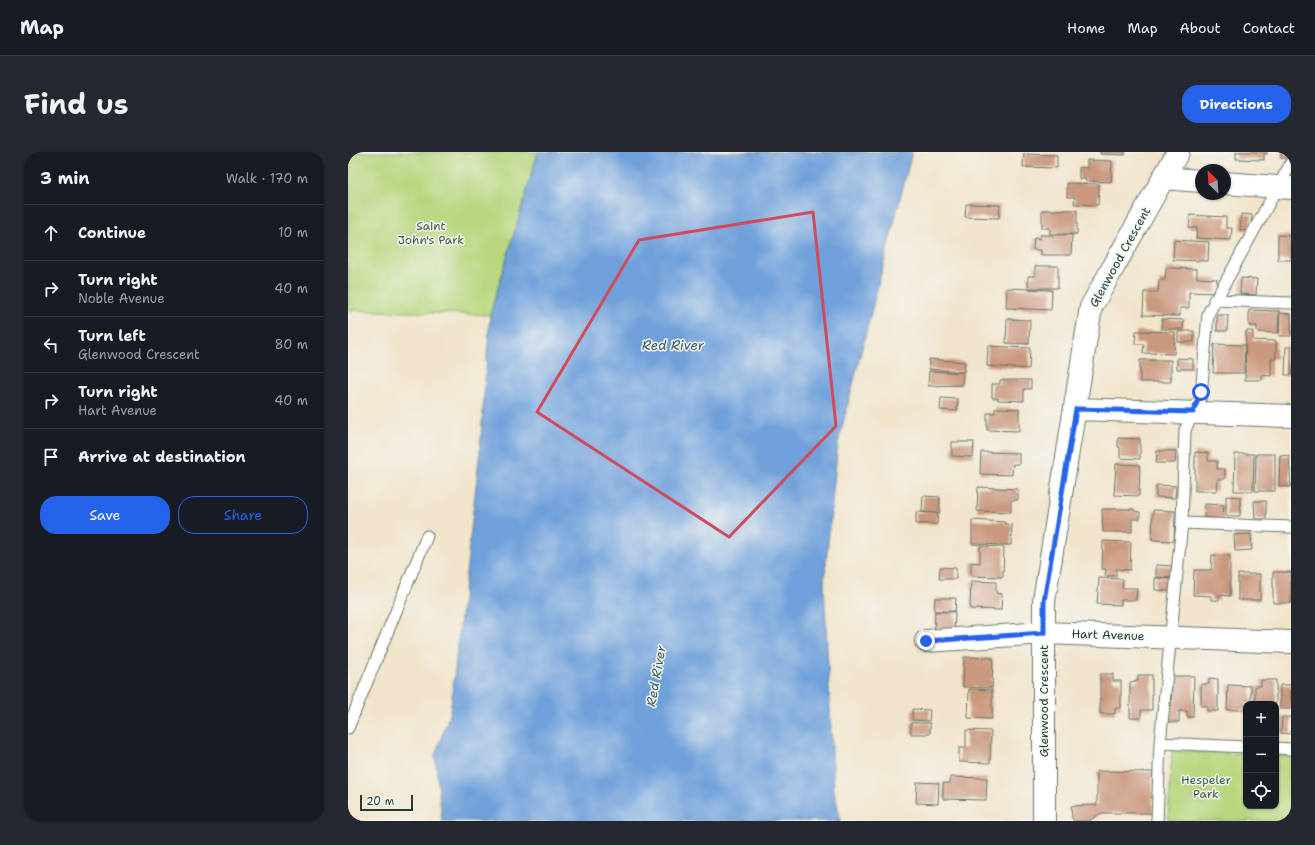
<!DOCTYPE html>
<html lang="en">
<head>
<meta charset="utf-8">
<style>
  :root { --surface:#171b24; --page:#242831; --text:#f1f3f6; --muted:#9ea1a6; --line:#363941; --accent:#2563eb }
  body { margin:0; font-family:"Shantell Sans",sans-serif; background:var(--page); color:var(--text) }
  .controls { position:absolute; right:12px; bottom:12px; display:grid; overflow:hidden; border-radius:8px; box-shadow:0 1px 3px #0004 }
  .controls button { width:36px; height:36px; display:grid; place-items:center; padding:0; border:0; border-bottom:1px solid var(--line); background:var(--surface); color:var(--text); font:20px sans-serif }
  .compass { position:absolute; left:847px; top:12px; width:36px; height:36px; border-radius:50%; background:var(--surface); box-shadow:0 1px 3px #0004; rotate:335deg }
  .scale { position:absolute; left:12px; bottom:10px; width:53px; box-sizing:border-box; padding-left:4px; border:2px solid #1f3d34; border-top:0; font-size:11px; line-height:14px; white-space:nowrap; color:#1f3d34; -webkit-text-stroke:3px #f6f6f2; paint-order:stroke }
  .stop { position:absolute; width:12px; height:12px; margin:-9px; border:3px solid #2563eb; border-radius:50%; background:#fff }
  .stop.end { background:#2563eb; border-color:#fff; box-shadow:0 1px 4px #0008 }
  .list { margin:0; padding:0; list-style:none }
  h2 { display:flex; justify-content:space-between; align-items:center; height:52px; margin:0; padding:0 16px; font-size:17px }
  h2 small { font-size:13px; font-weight:400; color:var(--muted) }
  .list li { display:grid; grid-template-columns:26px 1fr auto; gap:12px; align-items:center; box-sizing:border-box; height:56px; padding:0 16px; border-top:1px solid var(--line) }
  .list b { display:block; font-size:15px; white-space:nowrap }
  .list p { margin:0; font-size:13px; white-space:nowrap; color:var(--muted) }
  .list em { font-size:13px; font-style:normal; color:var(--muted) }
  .actions { display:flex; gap:8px; padding:12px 16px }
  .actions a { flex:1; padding:9px 0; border:1px solid var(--accent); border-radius:16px; text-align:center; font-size:14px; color:var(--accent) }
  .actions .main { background:var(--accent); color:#fff }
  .icon { flex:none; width:22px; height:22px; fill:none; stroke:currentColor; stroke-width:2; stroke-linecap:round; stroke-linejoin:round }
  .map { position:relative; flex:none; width:943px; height:669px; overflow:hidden; border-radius:16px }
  header { display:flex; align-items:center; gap:24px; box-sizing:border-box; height:56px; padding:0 20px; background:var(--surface); border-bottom:1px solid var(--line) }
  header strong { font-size:19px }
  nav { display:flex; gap:22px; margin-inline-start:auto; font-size:14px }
  .intro { display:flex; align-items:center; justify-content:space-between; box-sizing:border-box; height:96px; padding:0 24px }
  h1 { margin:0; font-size:28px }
  .button { padding:10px 18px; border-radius:16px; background:var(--accent); color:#fff; font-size:14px; font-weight:700 }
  main { display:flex; gap:24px; padding:0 24px }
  aside { flex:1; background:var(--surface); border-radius:16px; box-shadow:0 1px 3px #0004 }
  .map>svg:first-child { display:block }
  .green { fill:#b7d67d; stroke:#6b8a58 }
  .water { fill:#70a0da; stroke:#486e87 }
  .building { fill:#ca987e }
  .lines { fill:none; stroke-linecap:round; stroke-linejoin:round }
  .service-casing { stroke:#687769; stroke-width:13 }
  .minor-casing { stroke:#687769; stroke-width:24 }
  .service { stroke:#fff; stroke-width:11 }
  .minor { stroke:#fff; stroke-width:22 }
  .route { stroke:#2563eb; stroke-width:5 }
  .marked { fill:none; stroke:#d1495b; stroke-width:3; stroke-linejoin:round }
  .labels { text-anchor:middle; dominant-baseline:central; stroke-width:3; stroke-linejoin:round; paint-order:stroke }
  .park-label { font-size:12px; fill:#3d5c43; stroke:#f6f6f2 }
  .street-label { font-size:12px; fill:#1f3d34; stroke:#f6f6f2 }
  .water-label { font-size:13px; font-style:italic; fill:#375b66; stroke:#f6f6f2 }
</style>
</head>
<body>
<header>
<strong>Map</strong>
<nav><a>Home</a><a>Map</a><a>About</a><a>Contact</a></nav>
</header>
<div class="intro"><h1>Find us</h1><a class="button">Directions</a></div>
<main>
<aside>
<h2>3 min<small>Walk · 170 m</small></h2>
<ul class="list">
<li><svg class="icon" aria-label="ahead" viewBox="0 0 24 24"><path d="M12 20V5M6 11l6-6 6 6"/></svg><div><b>Continue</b></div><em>10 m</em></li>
<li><svg class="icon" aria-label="right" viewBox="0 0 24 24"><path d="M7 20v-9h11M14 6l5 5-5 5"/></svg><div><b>Turn right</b><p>Noble Avenue</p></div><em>40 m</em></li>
<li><svg class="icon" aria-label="left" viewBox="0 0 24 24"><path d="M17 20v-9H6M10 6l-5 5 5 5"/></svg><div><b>Turn left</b><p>Glenwood Crescent</p></div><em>80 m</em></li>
<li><svg class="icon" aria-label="right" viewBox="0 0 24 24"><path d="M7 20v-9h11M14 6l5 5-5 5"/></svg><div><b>Turn right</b><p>Hart Avenue</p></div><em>40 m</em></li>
<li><svg class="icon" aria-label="arrive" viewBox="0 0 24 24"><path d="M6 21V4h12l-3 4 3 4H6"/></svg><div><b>Arrive at destination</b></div></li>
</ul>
<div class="actions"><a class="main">Save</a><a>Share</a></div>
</aside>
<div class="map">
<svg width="943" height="669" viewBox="0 0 943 669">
  <rect width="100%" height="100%" fill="#f6f6f2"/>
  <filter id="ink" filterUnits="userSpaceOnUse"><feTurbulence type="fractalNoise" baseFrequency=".025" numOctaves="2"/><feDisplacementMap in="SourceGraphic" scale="8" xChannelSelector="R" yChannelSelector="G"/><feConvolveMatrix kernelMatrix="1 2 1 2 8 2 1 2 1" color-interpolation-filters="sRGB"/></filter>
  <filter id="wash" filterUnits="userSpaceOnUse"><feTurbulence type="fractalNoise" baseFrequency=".012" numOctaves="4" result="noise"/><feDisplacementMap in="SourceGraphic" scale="16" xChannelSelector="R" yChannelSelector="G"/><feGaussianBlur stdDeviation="0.9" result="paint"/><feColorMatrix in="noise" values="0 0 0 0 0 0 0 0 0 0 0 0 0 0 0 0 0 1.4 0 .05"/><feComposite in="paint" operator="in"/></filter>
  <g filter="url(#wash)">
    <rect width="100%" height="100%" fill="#f1e4cb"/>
    <!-- green -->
    <path class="green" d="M0,0H190L142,163L0,158Z
      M824,599L898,602V654H928V604H943V669H820Z"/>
    <!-- water -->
    <path class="water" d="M190,0H564L490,291L476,431L486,639L493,669H94L87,603L102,561L132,298L142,163Z"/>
    <g id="blocks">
      <!-- building -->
      <path class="building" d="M752,0H777V3L752,2Z
        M888,0H919V2H916V8L888,7Z
        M933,0H943V6H933Z
        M676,2L709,3V16L675,15Z
        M739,8L764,9L763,30L737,29L738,27H731V15L739,16Z
        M719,31L751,32L750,53L726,52L727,45H719Z
        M618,52L652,53L651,66L617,65Z
        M694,58H729V82H702V76H694Z
        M893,62L904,63L902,79L892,78Z
        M842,63L878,65V76H884L883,88L848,86L849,76H841Z
        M692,83H724L723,103H693V98H685L686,86L692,87Z
        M930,83L943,84V108H930Z
        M826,88L861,90L860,109L825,108Z
        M687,114H710V136H680V124H687Z
        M818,116L849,117V126L869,127V141L841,140V156H832V164L795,163L796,140H810L811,128H817Z
        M893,126L909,127L908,143L892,142Z
        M659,136L704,138L703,158L658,156Z
        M901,158L931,159L930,181L909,180V174H901Z
        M932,161L943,162V184H931Z
        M869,163H880L879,179H869Z
        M659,167L682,168L681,192L658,191Z
        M814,167L836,168L835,177H813Z
        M788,179L827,180L826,202L795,201L796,192H787Z
        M830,179H846V190H830Z
        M898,179H905V188L928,189V207H923V224L914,223V228H897Z
        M866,192L897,193L896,221H865Z
        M640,194L682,196L681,217L639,214Z
        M938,195H943V223H937Z
        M829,206L845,207V217H829Z
        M581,207L617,210L616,220L581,217Z
        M792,208H823V230H792Z
        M581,219L615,221L614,233L580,234Z
        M652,228H683V237H676V249L650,248V246H644V232H652Z
        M593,246L610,247L609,259L592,258Z
        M647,256L671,257V279L639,278V261H647Z
        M770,286L792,287V307L772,306V295H770Z
        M604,290H626L625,305L604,304Z
        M809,299H828L827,311H808Z
        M633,300L671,301V312H665L664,323L632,322Z
        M847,300L860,301V309H869V317H877V327H870L869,339H847Z
        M887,302H906L905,339H886Z
        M908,302H927V339H907Z
        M932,303L941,304L943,335L931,334Z
        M768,312L792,313L791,344L766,343Z
        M808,333L828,334L827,346L808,345Z
        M630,335L670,337V348H663V360L629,359Z
        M575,344L592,345L591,361L574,360Z
        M878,344L892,345V364H878Z
        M906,349H918V367H907Z
        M857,352L876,353L875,367L856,365Z
        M754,357H786V359L792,360V367H784V380H755Z
        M805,358L827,359L826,389L804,388Z
        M568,360L590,361L589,372H568Z
        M624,368L657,370V372L664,373L663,393L624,392Z
        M903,382L904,398L887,399L886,383Z
        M755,389L783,390L782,418L768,417V424H757L758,417H754Z
        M632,394L656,395L655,425L623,424V410L632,411Z
        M864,403L882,404V444L871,443V448H863V444L845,443L846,418H863Z
        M808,413L827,414V426L808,425Z
        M592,415L608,416V427H591Z
        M925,420H943V451H925Z
        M890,422H912V448H890Z
        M751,426L775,427L774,436H789L788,448H773V453L749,452Z
        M807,426L826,427V439L807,438Z
        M623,429L648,430V441L654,442L653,458L622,457Z
        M587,446H608L607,459H586Z
        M587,460H607L606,485H586Z
        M616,505L645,506L644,536L615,535Z
        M752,522H765V529H773V556H767V562H752Z
        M790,523H804V558H793V566H782V530L790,529Z
        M824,524H846L845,565H839V559H831V570H818L819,554H823Z
        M861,526L870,527V559H859V554H853V532H861Z
        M913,528H928V552H907V534H913Z
        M880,533L903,534V552H898V558H879Z
        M932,533H943V557H932Z
        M621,537L644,538V567L620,566Z
        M564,557L582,558L581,569L564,568Z
        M934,565H943V582L933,581Z
        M563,571H582V582H563Z
        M618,578L643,579L642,611L611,610V596H618Z
        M749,619L805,620V661H753L741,669H726L724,666L723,654L749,653Z
        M602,625L639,626L638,648L595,647V631H602Z
        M569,630L591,631L590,652L568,651Z"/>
    </g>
  </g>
  <g filter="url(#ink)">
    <use href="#blocks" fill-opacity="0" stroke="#687769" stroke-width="1"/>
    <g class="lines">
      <!-- service casing -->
      <g class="service-casing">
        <path id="service" d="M866,148L943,151
          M834,371L943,375
          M0,576L79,384
          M812,591L898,595
          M928,596L943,597
          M809,669L812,591L834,371L837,278L853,244L860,162L943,11"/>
      </g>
      <!-- minor casing -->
      <g class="minor-casing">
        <path id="minor" d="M815,26L853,29
          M877,31L943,36
          M728,257L943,264
          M578,489L696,481L943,490
          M696,669V449L743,155L830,0"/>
      </g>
      <!-- service -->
      <use href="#service" class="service"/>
      <!-- minor -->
      <use href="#minor" class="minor"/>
    </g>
  </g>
  <g class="lines" filter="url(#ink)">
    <!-- route -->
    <path class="route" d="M578,489L696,481V449L728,257L845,260L853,240"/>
  </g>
  <!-- marked area -->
  <path class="marked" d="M465,60L488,274L381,385L189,260L291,88Z"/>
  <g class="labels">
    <!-- park labels -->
    <g class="park-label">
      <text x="83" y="74">Saint<tspan x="83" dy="14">John's Park</tspan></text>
      <text x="858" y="628">Hespeler<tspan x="858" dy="14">Park</tspan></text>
    </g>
    <!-- street labels -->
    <g class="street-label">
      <text transform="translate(772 105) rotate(-61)">Glenwood Crescent</text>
      <text transform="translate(760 483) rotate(2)">Hart Avenue</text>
      <text transform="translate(696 549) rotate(-90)">Glenwood Crescent</text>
    </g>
    <!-- water labels -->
    <g class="water-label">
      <text x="325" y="193">Red River</text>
      <text transform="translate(308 524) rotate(-80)">Red River</text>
    </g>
  </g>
</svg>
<div class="controls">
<button>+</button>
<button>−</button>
<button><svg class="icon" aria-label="locate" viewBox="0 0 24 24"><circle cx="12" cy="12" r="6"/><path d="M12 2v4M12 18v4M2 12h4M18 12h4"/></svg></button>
</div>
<svg class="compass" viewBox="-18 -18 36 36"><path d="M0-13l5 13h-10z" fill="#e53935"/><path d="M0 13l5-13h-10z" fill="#9ea1a6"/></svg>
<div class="scale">20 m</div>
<div class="stop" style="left:853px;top:240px"></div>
<div class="stop end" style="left:578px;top:489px"></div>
</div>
</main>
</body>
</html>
